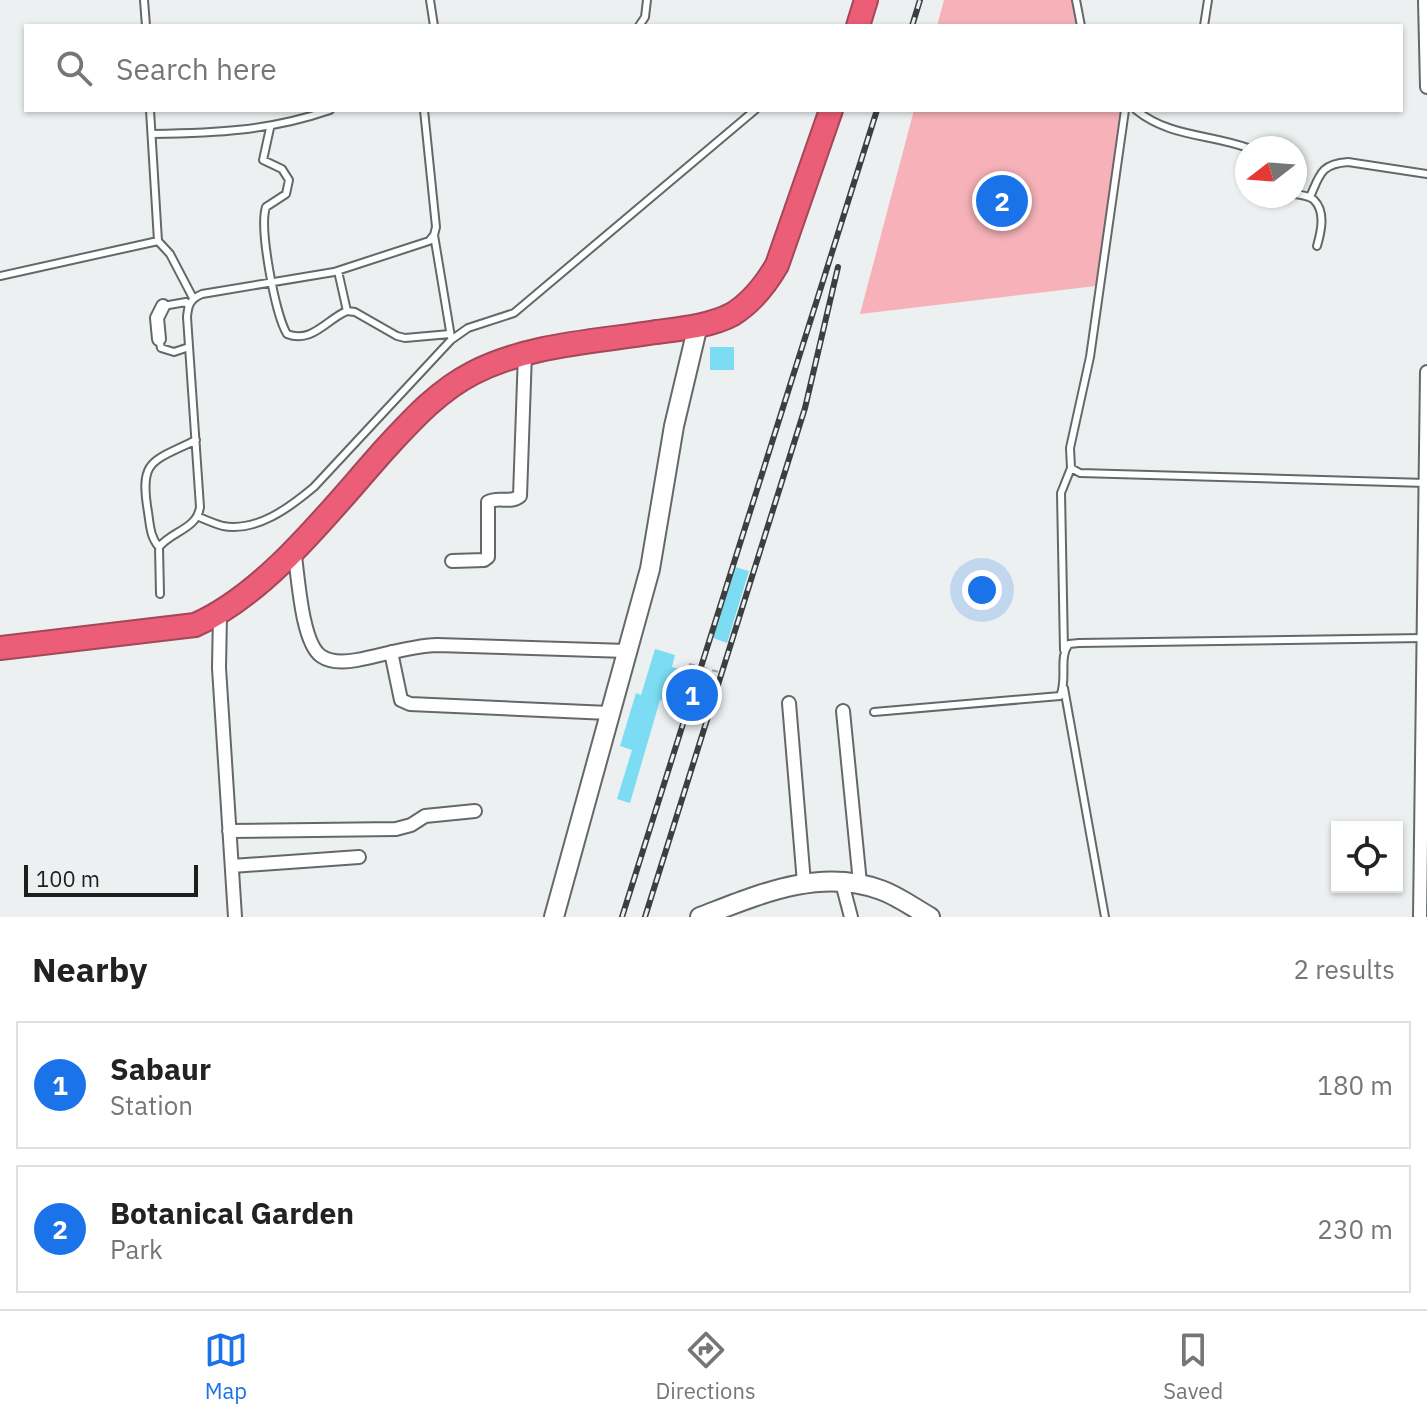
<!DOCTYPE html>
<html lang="en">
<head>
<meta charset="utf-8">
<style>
  :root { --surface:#fff; --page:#f6f6f6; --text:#222; --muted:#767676; --line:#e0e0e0; --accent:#1a73e8 }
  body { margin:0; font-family:"IBM Plex Sans",sans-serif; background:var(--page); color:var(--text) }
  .controls { position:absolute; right:24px; bottom:24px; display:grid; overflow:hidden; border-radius:0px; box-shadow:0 2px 6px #0004 }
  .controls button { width:72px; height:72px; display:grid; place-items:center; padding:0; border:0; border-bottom:2px solid var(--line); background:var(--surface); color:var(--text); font:40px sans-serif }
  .compass { position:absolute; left:1235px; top:136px; width:72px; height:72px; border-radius:50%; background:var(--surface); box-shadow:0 2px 6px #0004; rotate:253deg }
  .scale { position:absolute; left:24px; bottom:20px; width:174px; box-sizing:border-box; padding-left:8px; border:4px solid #1d1f1f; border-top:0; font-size:22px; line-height:28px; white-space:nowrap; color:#1d1f1f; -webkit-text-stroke:6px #ecf0f1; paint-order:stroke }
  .you { position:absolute; left:982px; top:590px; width:28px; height:28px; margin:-20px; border:6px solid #fff; border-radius:50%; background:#1a73e8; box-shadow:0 0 0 12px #1a73e833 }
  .badge { display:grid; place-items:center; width:52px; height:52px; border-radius:50%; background:var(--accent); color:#fff; font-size:26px; font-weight:700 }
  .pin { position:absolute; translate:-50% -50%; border:4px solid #fff; box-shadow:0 2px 8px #0006 }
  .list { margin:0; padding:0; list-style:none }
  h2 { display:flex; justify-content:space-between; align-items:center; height:104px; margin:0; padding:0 32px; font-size:34px }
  h2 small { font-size:26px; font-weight:400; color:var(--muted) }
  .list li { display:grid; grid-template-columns:52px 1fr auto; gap:24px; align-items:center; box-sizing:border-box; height:128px; margin:0 16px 16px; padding:0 16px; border:2px solid var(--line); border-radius:0px }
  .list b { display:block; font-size:30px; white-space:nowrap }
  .list p { margin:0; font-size:26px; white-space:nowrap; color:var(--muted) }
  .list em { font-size:26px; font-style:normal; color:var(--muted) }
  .icon { flex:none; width:44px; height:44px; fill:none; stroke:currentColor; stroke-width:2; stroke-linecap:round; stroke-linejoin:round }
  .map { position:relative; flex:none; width:1427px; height:917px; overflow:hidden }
  .search { position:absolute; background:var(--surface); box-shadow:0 2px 6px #0004; left:24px; right:24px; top:24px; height:88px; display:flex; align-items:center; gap:20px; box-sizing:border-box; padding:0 28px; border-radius:0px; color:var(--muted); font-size:30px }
  .sheet { height:392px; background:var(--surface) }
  nav { display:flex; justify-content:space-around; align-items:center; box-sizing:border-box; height:112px; border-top:2px solid var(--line); background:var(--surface); font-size:22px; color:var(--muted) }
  nav a { display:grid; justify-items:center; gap:4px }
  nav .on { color:var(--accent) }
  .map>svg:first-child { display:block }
  .green { fill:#f6b2b8 }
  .building { fill:#7bdcf3 }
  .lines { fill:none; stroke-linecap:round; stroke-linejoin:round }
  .lane-casing { stroke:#646869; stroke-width:10 }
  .street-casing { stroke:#646869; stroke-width:16 }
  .secondary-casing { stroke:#646869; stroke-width:22 }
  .highway-casing { stroke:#a44758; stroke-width:26 }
  .lane { stroke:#fff; stroke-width:6 }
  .street { stroke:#fff; stroke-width:12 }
  .secondary { stroke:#fff; stroke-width:18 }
  .highway { stroke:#ec5d77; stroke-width:22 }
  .rail-casing { stroke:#3c3e3f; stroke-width:6 }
  .rail { stroke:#ecf0f1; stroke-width:3; stroke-dasharray:9; stroke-linecap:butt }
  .path-bridge { stroke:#a1a5a5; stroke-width:2; stroke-dasharray:6 6; stroke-linecap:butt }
</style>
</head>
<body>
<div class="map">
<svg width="1427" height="917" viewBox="0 0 1427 917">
  <rect width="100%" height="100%" fill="#ecf0f1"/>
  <!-- green -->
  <path class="green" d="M944,0H1076L1079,26H937Z
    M914,110H1120L1125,116L1104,285L860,314Z"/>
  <!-- building -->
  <path class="building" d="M710,347H734V370H710Z
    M735,567L749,571L727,643L713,638Z
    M655,649L675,655L672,667L683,670L672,704L660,700L630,803L617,799L632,750L620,746L636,693L641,695Z"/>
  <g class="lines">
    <!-- lane casing -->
    <g class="lane-casing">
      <path id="lane" d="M144,0L146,26
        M430,0L434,26
        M1076,0L1081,26
        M639,26L645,17L647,0
        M1204,26L1208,0
        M150,110L158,241
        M1125,110L1090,357L1070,448L1071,468L1080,473L1426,483
        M1136,110C1169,137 1210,134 1248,148
        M270,128L263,160L282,169L289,180L286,194L266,207C259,228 275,314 287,334C312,344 327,319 347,311L355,312L397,336L405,338L450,334
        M152,134C216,133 269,131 330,110
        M1295,194C1301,195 1310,196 1314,200C1326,212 1321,232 1317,246
        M1310,197C1320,174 1321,164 1348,162L1427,174
        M434,235L451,337
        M338,271L347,311
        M0,276L158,241L170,254L193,298
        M163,306L186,302L188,305
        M159,339L161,348L174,352L189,347
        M199,517C206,520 215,524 223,526C257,532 289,508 314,487L451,340L468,328L514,313L755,110
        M159,547C150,537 150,525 148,512C139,459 152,462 196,440
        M160,594L159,547C172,531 197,529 200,507L187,317C188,305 190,299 202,294L334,272L429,241L434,235L436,227L424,110
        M1064,650L1061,493L1071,468
        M1064,688L1105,917
        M874,712L1060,696C1068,679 1058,658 1069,644L1079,643L1424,638"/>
    </g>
    <!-- street casing -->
    <g class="street-casing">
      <path id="street" d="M1425,0L1427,87
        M159,339L157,318L163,306
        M294,549C298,573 301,642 321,656C331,663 346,662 357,660C384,655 409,646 437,645L627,651
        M452,561L484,560L488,557V502C498,496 511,504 520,496L525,353
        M220,614L219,668L235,917
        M391,652L401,700L410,704L609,713
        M789,703L804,883
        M843,711L860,883
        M229,831L396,829L411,825L425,816L475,811
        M232,866L359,857
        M841,879L851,917
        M1420,917L1427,372"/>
    </g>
    <!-- secondary casing -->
    <g class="secondary-casing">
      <path id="secondary" d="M554,917L650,569L674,426L698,325
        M700,917C758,895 819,867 881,890C898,896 914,908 930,917"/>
    </g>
    <!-- highway casing -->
    <g class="highway-casing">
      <path id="highway" d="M858,26L866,0
        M0,648L195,625C268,593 332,508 386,448C412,420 438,391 473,373C530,344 594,342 656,332C680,329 711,326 733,314C752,302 766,284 777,265L831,110"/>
    </g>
    <!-- lane -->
    <use href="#lane" class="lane"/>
    <!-- street -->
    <use href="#street" class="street"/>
    <!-- secondary -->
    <use href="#secondary" class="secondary"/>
    <!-- highway -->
    <use href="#highway" class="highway"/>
    <!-- rail casing -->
    <g class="rail-casing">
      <path id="rail" d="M912,26L920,0
        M622,917L877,110
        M645,917L805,408L838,267"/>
    </g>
    <!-- rail -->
    <use href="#rail" class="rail"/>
    <!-- path-bridge -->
    <path class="path-bridge" d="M689,664L719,672"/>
  </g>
</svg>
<div class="controls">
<button><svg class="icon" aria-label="locate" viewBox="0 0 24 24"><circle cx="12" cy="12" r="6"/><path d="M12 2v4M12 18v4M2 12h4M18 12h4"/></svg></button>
</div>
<svg class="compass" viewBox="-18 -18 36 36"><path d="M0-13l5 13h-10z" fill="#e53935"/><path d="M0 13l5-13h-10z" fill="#767676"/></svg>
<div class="scale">100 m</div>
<div class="you"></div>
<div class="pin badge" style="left:692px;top:695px">1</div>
<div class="pin badge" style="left:1002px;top:201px">2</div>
<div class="search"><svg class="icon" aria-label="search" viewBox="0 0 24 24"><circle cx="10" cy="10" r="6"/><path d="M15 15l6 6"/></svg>Search here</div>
</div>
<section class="sheet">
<h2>Nearby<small>2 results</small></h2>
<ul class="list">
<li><span class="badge">1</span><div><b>Sabaur</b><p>Station</p></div><em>180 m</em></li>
<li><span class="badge">2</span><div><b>Botanical Garden</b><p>Park</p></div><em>230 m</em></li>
</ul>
</section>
<nav>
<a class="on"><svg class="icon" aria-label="map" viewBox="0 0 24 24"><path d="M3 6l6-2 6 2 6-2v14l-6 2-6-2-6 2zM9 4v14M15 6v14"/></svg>Map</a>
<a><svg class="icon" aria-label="directions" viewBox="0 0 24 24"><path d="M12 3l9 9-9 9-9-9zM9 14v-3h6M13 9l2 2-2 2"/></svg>Directions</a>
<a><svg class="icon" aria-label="saved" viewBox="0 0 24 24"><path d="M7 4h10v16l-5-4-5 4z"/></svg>Saved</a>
</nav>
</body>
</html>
